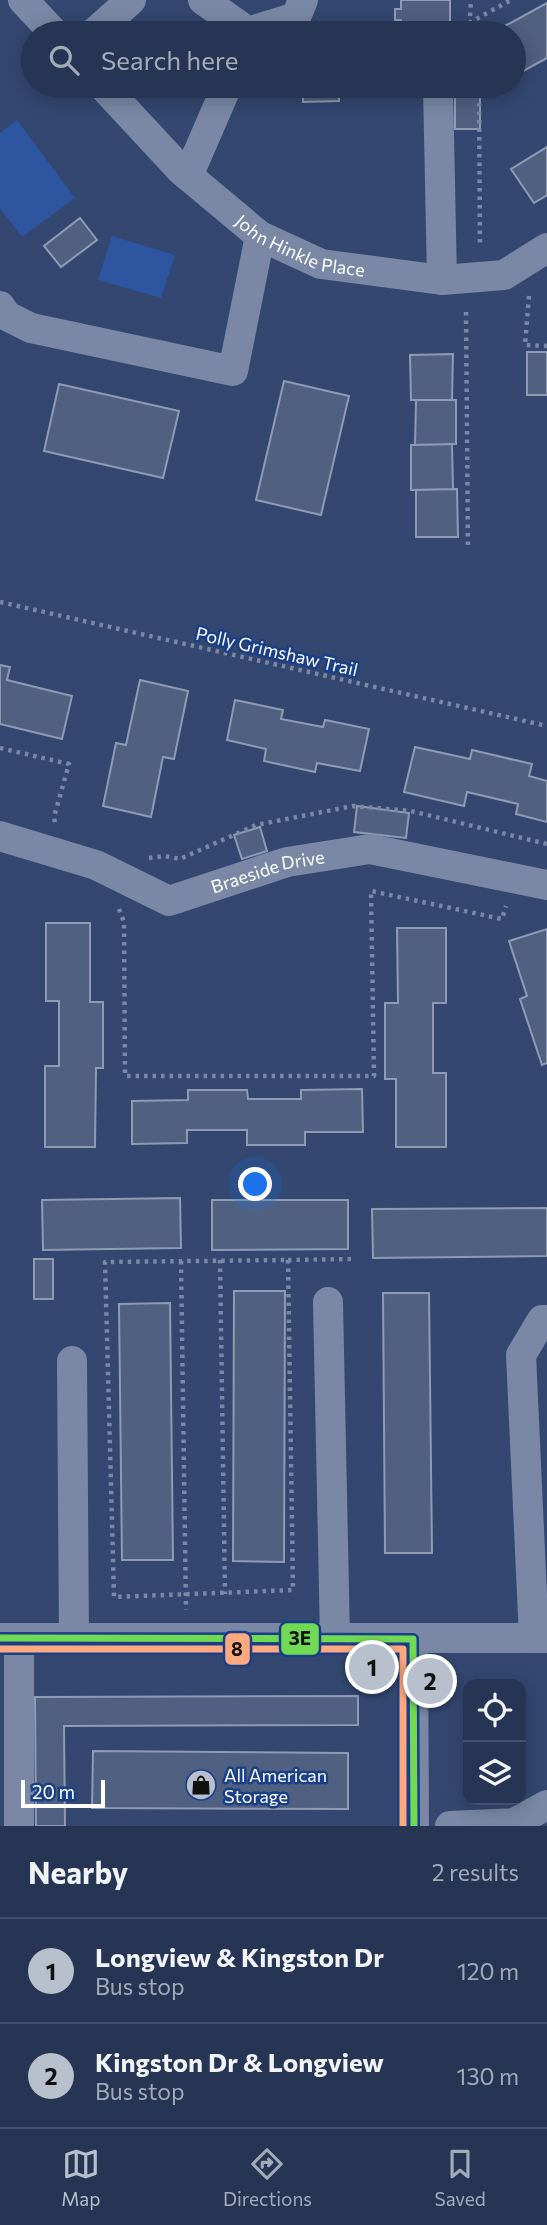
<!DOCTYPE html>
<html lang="en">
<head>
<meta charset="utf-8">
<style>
  :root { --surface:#263554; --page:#32405e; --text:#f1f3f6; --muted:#a4abb8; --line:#42506b; --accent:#b8bfcd }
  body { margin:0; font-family:Commissioner,sans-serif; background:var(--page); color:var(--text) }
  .controls { position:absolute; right:21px; bottom:21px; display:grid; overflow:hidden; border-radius:14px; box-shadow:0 4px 18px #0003 }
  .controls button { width:63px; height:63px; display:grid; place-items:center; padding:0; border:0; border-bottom:2px solid var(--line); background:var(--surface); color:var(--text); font:35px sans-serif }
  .scale { position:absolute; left:21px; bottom:18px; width:84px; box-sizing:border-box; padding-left:7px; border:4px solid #fff; border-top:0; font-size:19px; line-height:24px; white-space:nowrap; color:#fff; -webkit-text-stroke:5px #1a3f89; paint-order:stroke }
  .you { position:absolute; left:256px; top:1185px; width:24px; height:24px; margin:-18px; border:5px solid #fff; border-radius:50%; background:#1a73e8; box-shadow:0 0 0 10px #1a73e833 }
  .badge { display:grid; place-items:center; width:46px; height:46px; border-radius:50%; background:var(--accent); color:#111; font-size:23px; font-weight:700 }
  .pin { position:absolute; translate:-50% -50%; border:4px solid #fff; box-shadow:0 2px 7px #0006 }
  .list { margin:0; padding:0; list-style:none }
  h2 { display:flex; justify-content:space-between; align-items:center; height:91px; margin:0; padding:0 28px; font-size:30px }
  h2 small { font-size:23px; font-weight:400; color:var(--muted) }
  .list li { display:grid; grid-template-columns:46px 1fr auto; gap:21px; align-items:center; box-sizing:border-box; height:105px; padding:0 28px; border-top:2px solid var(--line) }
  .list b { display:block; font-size:26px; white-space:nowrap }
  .list p { margin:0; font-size:23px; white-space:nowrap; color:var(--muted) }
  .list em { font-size:23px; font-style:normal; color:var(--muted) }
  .icon { flex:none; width:38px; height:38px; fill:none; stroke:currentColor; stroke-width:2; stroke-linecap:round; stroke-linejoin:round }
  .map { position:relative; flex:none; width:547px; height:1826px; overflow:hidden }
  .search { position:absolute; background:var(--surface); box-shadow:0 4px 18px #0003; left:21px; right:21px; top:21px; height:77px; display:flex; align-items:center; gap:18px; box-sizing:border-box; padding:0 24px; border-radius:38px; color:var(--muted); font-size:26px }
  .sheet { height:301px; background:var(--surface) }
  nav { display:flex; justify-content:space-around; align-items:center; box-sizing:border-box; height:98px; border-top:2px solid var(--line); background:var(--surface); font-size:19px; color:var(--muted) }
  nav a { display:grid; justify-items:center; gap:4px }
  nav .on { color:var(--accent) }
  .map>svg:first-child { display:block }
  .green { fill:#2e55a0 }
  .building { fill:#506080; stroke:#8e9bb3; stroke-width:2 }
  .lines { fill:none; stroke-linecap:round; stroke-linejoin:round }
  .path { stroke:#7a88a5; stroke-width:4.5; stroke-dasharray:3.5 5; stroke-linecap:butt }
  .minor { stroke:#7a88a5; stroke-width:30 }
  .bus-1-casing { stroke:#1a3f89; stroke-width:12 }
  .bus-2-casing { stroke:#1a3f89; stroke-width:12 }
  .bus-1 { stroke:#71da55; stroke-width:7 }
  .bus-2 { stroke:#ffa980; stroke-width:7 }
  .labels { text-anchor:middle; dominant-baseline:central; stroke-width:5; stroke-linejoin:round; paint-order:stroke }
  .street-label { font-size:18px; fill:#fff; stroke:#1a3f89 }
  .poi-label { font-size:18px; fill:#fff; stroke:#1a3f89; text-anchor:start }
  .line-badge { stroke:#1a3f89; stroke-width:2.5 }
  .pale-badge-label { font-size:19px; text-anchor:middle; font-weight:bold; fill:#111 }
</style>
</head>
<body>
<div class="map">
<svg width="547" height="1826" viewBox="0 0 547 1826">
  <rect width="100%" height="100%" fill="#334770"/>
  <!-- green -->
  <path class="green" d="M17,120L75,198L22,237L0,208V133Z
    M112,236L175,255L161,298L98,280Z"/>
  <!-- building -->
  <path class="building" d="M401,0H450V33H401V20H395V9H401Z
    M547,3V58L514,76V33H492Z
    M272,86H339V101L303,102V94H272Z
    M455,86H480V129H455Z
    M547,147V195L534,203L511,169Z
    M80,218L97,240L61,267L44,246Z
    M527,352H547V395H527Z
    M453,354L452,400H411L410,355Z
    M284,381L349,396L321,515L256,500Z
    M59,384L179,411L163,478L44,451Z
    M416,400H456V444L415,445Z
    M452,444L453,489L411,490V445Z
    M457,489L458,537H416V490Z
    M0,665L10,667L7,680L72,696L62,739L0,724Z
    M140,680L188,691L174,759L163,757L151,817L103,806L116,743L126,745Z
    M235,700L283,710L281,719L323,727L325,720L369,729L360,771L317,763L315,772L264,761L266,749L227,740Z
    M415,747L470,759L472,750L532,764L529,776L547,781V822L516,814L518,804L467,792L464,806L404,792Z
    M357,806L409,813L406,838L354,832Z
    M260,827L267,851L242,859L234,835Z
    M46,923H90V1002H103V1068H96L95,1147H45V1066H59V1001H46Z
    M397,928H446V1003H433V1073H446V1147H396V1079H385V1003H398Z
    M547,929V1063L542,1065L520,999L527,996L509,941Z
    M362,1089L363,1132H305V1145H247V1130H187V1143L132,1144V1101L188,1100V1090H247L248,1099H301V1090Z
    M180,1198L181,1248L43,1250L42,1200Z
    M212,1200H348V1249L212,1250Z
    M547,1208V1256L373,1258L372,1209Z
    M34,1259H53V1299H34Z
    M234,1291H285L284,1562L233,1561Z
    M383,1293H429L432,1553H385Z
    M170,1303L173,1560H122L119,1304Z
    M358,1696V1725L64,1726L65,1826H36L35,1697Z
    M93,1751L348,1753V1809L92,1808Z"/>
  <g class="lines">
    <!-- path -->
    <path class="path" d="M469,23L511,0
      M469,33L471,0
      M479,86L480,247
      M529,296L525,345L547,346
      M466,312L468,550
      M0,602L547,726
      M0,748L69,764L54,817L55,823
      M149,858L165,856L180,859L256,825L353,806L411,811L547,844
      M119,909L124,922L125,1076H374L371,891L502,919L506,906
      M220,1260L225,1594
      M288,1260L293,1590L114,1597L105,1262Z
      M288,1260L356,1259
      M181,1261L186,1610"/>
    <!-- minor -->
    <g class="minor">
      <path d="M23,0L54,33"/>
      <path d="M203,0L250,33"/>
      <path d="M251,31L296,17L303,0"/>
      <path d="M94,33L131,0"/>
      <path id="s1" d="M103,86L181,170L260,236L321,264L442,280L504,275L547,248"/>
      <path d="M438,86L442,280"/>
      <path d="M188,176L227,86"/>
      <path d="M0,306L7,316L31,328L233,371L260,236"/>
      <path id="s2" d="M0,836L96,865L169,901L287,862L370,849L547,885"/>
      <path d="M328,1302L335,1639"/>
      <path d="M72,1361L74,1639"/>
      <path d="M0,1638H547"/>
      <path d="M19,1638V1826"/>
      <path d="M534,1638L521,1355L542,1320H547"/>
      <path d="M413,1639L414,1826"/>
      <path d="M450,1826L514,1823L547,1805"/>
    </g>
    <!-- bus-1 casing -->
    <g class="bus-1-casing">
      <path id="bus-1" d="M0,1638L413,1639L414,1826"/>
    </g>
    <!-- bus-2 casing -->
    <g class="bus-2-casing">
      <path id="bus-2" d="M0,1649H403V1826"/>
    </g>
    <!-- bus-1 -->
    <use href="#bus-1" class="bus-1"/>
    <!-- bus-2 -->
    <use href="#bus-2" class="bus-2"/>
  </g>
  <!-- icons -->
  <defs>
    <g id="shop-disc" transform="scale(1.575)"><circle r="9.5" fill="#b8bfcd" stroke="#1a3f89"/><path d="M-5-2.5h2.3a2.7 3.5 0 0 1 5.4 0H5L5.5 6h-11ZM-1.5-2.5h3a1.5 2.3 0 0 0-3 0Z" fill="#111"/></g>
  </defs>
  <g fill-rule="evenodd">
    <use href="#shop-disc" x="201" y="1785"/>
  </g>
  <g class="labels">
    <!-- street labels -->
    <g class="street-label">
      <text stroke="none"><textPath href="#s1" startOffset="259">John Hinkle Place</textPath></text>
      <text transform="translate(277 651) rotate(13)">Polly Grimshaw Trail</text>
      <text stroke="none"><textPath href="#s2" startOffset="285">Braeside Drive</textPath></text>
    </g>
    <!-- poi labels -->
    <g class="poi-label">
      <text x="224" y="1775">All American<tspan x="224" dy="21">Storage</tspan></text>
    </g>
  </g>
  <g class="line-badge">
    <rect x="280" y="1622" width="40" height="34" rx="7" fill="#71da55"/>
    <rect x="224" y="1632" width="27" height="34" rx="7" fill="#ffa980"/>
  </g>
  <g class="pale-badge-label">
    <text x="300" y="1645">3E</text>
    <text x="237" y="1656">8</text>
  </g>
</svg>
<div class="controls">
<button><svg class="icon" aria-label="locate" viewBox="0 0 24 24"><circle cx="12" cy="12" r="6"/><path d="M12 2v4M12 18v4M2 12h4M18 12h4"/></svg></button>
<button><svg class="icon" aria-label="layers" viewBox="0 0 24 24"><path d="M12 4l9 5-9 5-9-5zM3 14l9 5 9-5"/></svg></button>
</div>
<div class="scale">20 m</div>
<div class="you"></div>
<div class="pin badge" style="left:372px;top:1667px">1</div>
<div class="pin badge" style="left:430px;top:1681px">2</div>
<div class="search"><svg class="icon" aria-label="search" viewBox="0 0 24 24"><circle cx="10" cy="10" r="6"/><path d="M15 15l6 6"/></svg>Search here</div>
</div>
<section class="sheet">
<h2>Nearby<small>2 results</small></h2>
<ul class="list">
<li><span class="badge">1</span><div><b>Longview &amp; Kingston Dr</b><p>Bus stop</p></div><em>120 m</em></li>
<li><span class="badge">2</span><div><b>Kingston Dr &amp; Longview</b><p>Bus stop</p></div><em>130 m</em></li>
</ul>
</section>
<nav>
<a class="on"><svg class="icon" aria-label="map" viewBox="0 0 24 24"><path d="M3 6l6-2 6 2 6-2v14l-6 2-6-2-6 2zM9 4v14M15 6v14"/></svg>Map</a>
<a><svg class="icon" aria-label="directions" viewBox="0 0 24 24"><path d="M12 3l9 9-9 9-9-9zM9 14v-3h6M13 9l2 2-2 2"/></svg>Directions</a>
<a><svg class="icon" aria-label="saved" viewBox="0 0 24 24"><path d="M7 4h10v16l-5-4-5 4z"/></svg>Saved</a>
</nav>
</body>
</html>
